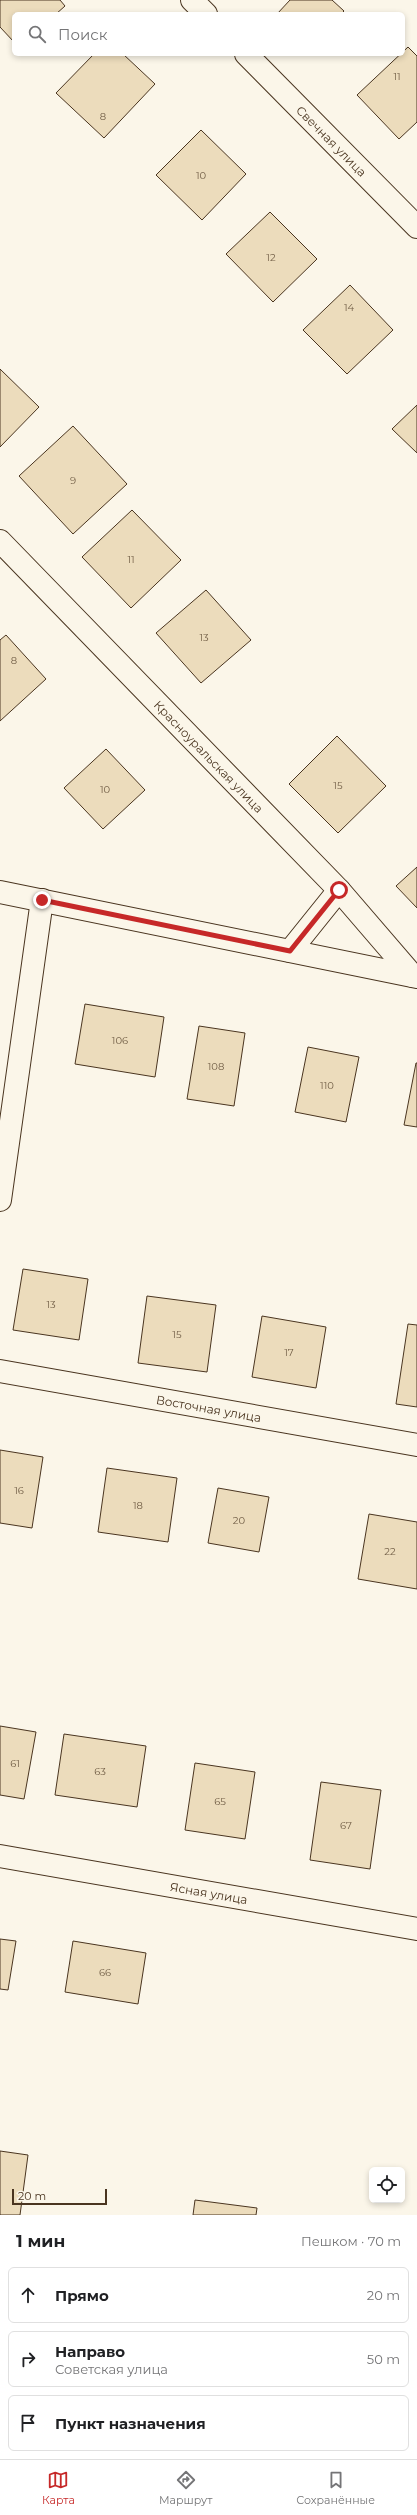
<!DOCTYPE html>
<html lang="ru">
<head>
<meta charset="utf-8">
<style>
  :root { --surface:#fff; --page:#f6f6f6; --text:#202124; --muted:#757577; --line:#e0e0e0; --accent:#c62828 }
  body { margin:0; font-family:Montserrat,sans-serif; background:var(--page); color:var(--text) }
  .controls { position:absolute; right:12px; bottom:12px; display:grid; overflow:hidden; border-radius:6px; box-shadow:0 2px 6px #0003 }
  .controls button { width:36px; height:36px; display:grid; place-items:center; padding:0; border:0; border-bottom:1px solid var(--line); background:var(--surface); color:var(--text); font:20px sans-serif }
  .scale { position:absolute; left:12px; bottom:10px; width:95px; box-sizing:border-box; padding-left:4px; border:2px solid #4a3520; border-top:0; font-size:11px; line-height:14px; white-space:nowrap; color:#4a3520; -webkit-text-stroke:3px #fbf6e9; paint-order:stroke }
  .stop { position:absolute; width:12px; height:12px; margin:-9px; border:3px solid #c62828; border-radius:50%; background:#fff }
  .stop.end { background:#c62828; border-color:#fff; box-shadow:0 1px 4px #0008 }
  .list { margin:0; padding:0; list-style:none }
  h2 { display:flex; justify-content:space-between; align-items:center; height:52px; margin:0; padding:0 16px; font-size:17px }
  h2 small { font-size:13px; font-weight:400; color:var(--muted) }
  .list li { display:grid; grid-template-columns:26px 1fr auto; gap:12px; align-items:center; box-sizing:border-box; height:56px; margin:0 8px 8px; padding:0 8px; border:1px solid var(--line); border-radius:6px }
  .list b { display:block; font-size:15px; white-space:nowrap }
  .list p { margin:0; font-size:13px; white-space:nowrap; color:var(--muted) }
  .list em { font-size:13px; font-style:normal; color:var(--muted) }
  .icon { flex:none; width:22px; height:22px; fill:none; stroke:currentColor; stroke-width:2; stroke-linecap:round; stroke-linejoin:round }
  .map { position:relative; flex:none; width:417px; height:2215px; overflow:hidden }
  .search { position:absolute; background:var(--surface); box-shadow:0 2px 6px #0003; left:12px; right:12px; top:12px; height:44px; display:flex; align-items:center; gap:10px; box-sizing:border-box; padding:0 14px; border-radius:6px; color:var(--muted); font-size:15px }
  .sheet { height:244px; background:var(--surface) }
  nav { display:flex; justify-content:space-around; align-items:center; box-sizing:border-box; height:56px; border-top:1px solid var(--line); background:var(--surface); font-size:11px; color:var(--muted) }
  nav a { display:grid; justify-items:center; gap:2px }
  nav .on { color:var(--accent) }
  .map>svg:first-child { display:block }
  .building { fill:#ecdcbc; stroke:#4a3520 }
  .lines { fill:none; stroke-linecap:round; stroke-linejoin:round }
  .minor-casing { stroke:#4a3520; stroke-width:24 }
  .minor { stroke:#fbf6e9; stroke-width:22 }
  .route { stroke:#c62828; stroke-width:5 }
  .labels { text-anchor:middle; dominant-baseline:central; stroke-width:3; stroke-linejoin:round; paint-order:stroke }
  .number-label { font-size:10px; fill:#725f47 }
  .street-label { font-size:12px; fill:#4a3520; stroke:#fbf6e9 }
</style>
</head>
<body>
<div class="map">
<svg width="417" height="2215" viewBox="0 0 417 2215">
  <rect width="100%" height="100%" fill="#fbf6e9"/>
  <!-- building -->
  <path class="building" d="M0,0H60L65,6L56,14H14V42L0,27Z
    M290,0H332L344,11L341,14H277Z
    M408,47L417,56V122L399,139L357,95Z
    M94,54H123L155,84L104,138L56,93Z
    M201,130L246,174L202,220L156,175Z
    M270,212L317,259L273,302L226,254Z
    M350,285L393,330L347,374L303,330Z
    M0,369L39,407L0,447Z
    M417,405V453L392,429Z
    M73,426L127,484L73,534L19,476Z
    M132,510L181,560L131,608L82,557Z
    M206,590L251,640L201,683L156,633Z
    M6,635L46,679L0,721V640Z
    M337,736L386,786L338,833L289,784Z
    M106,749L145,790L103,829L64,788Z
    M417,867V908L396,886Z
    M85,1004L164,1017L155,1077L75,1064Z
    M199,1026L245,1033L234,1106L187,1099Z
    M308,1047L359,1057L346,1122L295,1112Z
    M416,1063H417V1127L404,1125Z
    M23,1269L88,1279L79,1340L13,1330Z
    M147,1296L216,1305L207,1372L138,1363Z
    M262,1316L326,1327L316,1388L252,1377Z
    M408,1324L417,1325V1407L396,1404Z
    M0,1450L43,1457L32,1528L0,1523Z
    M107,1468L177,1478L168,1542L98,1532Z
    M218,1488L269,1497L259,1552L208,1543Z
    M369,1514L417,1522V1589L358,1579Z
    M0,1726L36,1732L24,1799L0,1795Z
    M64,1734L146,1746L137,1807L55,1795Z
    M195,1763L255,1772L245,1839L185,1830Z
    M321,1782L381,1790L370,1869L310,1860Z
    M0,1939L16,1941L8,1990L0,1989Z
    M73,1941L146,1953L138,2004L65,1992Z
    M0,2151L28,2155L20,2215H0Z
    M195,2200L257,2208L256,2215H193Z"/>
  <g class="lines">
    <!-- minor casing -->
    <g class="minor-casing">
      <g id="minor">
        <path d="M192,0L206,14"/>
        <path id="s1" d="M246,54L417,227"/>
        <path id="s2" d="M0,541L339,890L413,976"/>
        <path d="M0,892L417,977"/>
        <path d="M290,951L339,890"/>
        <path d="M0,1200L42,900"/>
        <path id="s3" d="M0,1371L417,1445"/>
        <path id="s4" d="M0,1856L417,1929"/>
      </g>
    </g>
    <!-- minor -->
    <use href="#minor" class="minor"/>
  </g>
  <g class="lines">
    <!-- route -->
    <path class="route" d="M42,900L290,951L339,890"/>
  </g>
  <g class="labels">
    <!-- number labels -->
    <g class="number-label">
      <text x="397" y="76">11</text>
      <text x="103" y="116">8</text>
      <text x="201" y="175">10</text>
      <text x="271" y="257">12</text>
      <text x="349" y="307">14</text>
      <text x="73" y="480">9</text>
      <text x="131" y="559">11</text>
      <text x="204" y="637">13</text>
      <text x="14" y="660">8</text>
      <text x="338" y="785">15</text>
      <text x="105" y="789">10</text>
      <text x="120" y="1040">106</text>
      <text x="216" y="1066">108</text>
      <text x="327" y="1085">110</text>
      <text x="51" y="1304">13</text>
      <text x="177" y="1334">15</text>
      <text x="289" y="1352">17</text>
      <text x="19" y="1490">16</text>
      <text x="138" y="1505">18</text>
      <text x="239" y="1520">20</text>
      <text x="390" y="1551">22</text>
      <text x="15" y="1763">61</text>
      <text x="100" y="1771">63</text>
      <text x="220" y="1801">65</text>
      <text x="346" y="1825">67</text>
      <text x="105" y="1972">66</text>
    </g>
    <!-- street labels -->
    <g class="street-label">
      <text stroke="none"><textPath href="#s1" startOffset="122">Свечная улица</textPath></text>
      <text stroke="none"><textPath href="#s2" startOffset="300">Красноуральская улица</textPath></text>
      <text stroke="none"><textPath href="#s3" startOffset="212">Восточная улица</textPath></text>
      <text stroke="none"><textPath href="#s4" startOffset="212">Ясная улица</textPath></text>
    </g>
  </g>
</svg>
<div class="controls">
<button><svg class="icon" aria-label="locate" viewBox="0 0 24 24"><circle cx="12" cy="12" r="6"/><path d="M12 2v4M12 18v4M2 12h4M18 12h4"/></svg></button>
</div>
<div class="scale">20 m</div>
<div class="stop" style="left:339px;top:890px"></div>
<div class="stop end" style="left:42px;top:900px"></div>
<div class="search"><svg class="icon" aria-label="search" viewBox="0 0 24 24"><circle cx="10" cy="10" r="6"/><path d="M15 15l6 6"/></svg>Поиск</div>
</div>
<section class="sheet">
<h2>1 мин<small>Пешком · 70 m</small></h2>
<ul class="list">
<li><svg class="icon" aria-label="ahead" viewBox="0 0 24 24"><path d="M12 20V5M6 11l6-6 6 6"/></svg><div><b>Прямо</b></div><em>20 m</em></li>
<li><svg class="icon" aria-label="right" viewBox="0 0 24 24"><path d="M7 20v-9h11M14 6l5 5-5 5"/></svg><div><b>Направо</b><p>Советская улица</p></div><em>50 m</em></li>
<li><svg class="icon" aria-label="arrive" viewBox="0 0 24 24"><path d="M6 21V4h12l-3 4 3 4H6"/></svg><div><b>Пункт назначения</b></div></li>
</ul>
</section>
<nav>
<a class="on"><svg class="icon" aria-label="map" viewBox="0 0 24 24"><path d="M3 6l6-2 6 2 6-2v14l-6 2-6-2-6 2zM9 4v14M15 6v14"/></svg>Карта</a>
<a><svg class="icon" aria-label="directions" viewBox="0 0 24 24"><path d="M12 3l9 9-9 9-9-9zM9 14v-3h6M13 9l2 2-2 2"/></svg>Маршрут</a>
<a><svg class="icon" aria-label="saved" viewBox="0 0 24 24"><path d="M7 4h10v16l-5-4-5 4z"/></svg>Сохранённые</a>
</nav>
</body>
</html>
